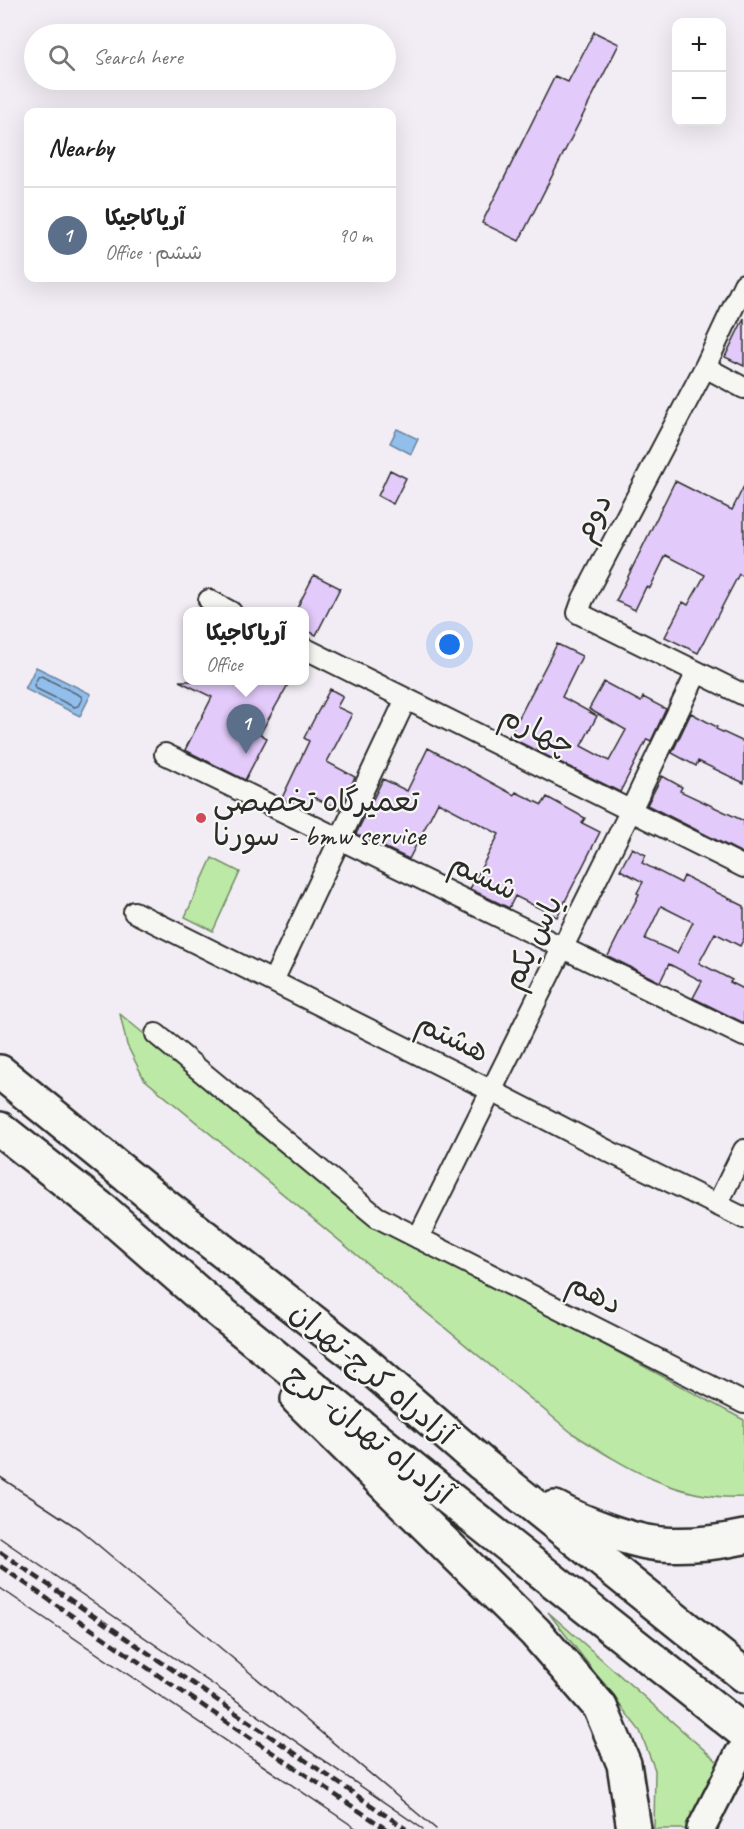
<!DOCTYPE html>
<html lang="en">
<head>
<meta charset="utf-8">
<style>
  :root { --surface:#fff; --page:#f6f6f6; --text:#222; --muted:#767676; --line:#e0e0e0; --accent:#db2777 }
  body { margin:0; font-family:Caveat,"Playpen Sans Arabic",sans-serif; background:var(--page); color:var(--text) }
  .controls { position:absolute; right:18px; top:18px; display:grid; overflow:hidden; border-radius:12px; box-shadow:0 6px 24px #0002 }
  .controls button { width:54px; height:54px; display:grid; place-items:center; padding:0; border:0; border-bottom:2px solid var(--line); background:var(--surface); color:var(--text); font:30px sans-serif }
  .you { position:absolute; left:450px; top:645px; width:21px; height:21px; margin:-15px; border:4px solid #fff; border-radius:50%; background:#1a73e8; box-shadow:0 0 0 9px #1a73e833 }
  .badge { display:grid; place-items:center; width:39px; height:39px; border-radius:50%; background:var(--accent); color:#fff; font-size:20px; font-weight:700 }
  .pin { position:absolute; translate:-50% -50px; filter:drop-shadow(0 2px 3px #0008) }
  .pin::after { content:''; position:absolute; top:32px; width:21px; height:18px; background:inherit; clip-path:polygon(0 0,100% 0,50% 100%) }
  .popup { position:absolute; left:183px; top:607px; width:126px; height:78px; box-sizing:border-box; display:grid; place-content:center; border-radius:12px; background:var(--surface); filter:drop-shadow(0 2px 4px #0005); font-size:20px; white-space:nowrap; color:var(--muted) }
  .popup b { font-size:22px; color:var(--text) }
  .popup::after { content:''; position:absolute; left:50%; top:100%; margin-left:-12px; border:12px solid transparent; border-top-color:var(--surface) }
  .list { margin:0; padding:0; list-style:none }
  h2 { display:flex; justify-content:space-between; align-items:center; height:78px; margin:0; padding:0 24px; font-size:26px }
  h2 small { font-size:20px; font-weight:400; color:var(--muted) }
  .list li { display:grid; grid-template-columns:39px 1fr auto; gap:18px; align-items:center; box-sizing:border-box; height:96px; padding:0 24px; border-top:2px solid var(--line) }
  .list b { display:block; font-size:22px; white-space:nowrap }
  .list p { margin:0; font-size:20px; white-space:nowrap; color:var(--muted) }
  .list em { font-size:20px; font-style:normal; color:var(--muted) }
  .icon { flex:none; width:33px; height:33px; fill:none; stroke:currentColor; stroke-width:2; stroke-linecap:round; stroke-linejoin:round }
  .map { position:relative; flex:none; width:744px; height:1829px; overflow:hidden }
  .search { position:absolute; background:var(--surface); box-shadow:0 6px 24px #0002; left:24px; top:24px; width:372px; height:66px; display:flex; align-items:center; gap:15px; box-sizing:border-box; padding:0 21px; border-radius:33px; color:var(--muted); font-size:22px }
  .panel { position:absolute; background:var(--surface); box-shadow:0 6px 24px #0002; left:24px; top:108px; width:372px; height:174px; border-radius:12px }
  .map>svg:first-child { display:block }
  .green { fill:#bde9a6; stroke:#748a68; stroke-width:1.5 }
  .water { fill:#91beeb; stroke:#68839e; stroke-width:1.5 }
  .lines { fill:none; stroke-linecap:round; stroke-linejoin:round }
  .shore { stroke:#546678; stroke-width:1.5 }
  .building { fill:#e2cafa; stroke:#2b2b2b; stroke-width:1.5; fill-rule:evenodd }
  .street-casing { stroke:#2b2b2b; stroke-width:24 }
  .secondary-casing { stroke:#2b2b2b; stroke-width:32 }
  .highway-casing { stroke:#2b2b2b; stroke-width:38 }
  .street { stroke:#f6f6f2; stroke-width:20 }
  .secondary { stroke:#f6f6f2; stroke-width:27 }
  .highway { stroke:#f6f6f2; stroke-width:33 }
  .tram { stroke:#2b2b2b; stroke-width:1.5 }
  .rail { stroke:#2b2b2b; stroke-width:4.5; stroke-dasharray:9 4.5; stroke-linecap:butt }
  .poi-dot { fill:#d1495b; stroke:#f6f6f2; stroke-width:2 }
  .labels { text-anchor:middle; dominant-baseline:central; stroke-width:4.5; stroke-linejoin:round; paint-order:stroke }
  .street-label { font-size:30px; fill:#2b2b2b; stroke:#f6f6f2 }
  .poi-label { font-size:30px; fill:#2b2b2b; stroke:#f6f6f2; text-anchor:start }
</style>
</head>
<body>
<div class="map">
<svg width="744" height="1829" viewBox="0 0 744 1829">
  <rect width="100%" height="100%" fill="#f2edf4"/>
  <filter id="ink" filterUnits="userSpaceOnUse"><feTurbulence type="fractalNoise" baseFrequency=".0167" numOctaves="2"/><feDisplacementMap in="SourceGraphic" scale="12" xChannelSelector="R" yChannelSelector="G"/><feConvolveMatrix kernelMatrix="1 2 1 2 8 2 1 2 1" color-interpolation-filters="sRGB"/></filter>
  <g filter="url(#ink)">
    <!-- green -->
    <path class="green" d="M212,858L240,872L213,931L185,917Z
      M120,1014L236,1110L414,1243L744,1420V1497C678,1501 625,1467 572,1433L144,1079L127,1045Z
      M548,1612L719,1763L687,1829H654L655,1770L640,1731Z"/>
    <!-- water -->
    <path class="water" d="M397,429L418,439L411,454L390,443Z
      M36,667L91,694L80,716L25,689Z"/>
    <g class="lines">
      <!-- shore -->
      <path class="shore" d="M41,676L81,696L82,699L78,706L74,707L35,688L34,685L38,677Z"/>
    </g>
    <!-- building -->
    <path class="building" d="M594,32L619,44L519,241L482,223L555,76L568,82Z
      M744,318V366L725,357Z
      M390,470L406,478L393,504L378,496Z
      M675,481L732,510L744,486V577L739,574L698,653L665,637L683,602L688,605L705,575L666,555L650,588L646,587L635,610L616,601Z
      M314,575L340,588L316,635L304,629V612H295Z
      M557,644L582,656L562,697L597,716L581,746L609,761L626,730L589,709L604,682L641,702L643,697L666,709L651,741L647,739L620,792L509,737Z
      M179,681H290L260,734L267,738L245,780L185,750L212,697Z
      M330,689L343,696L337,707L352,714L327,762L355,777L339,809L313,797L307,810L282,798L309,741L304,738Z
      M691,713L717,727L716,729L744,742V783L698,761L696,766L672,753Z
      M428,748L514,795L516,792L542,805L547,797L585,818L582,823L600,832L557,917L515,896L509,908L470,889L499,834L438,802L409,859L356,834L383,779L407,791Z
      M662,776L682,787L680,791L744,821V854L647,805Z
      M632,848L646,855L642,863L681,883L684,876L744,906V938L740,946L715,933L699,963L732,980L730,982L744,989V1023L693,998L702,981L669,964L660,982L608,956L639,894L637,893L643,882L620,870ZM661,906L693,922L677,953L645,939Z"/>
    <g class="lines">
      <!-- street casing -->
      <g class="street-casing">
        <path id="street" d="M744,284L705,367L583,599L578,613L744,695
          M705,367L744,388
          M209,600L231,612
          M304,648L744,867
          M165,754L744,1036
          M134,912L492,1091L610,1152L744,1218
          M273,981L406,699
          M156,1034L377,1217L744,1403
          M717,1205L744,1150
          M418,1238L631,810L697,672"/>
      </g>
      <!-- secondary casing -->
      <g class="secondary-casing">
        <path id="secondary" d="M701,1829L739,1754"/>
      </g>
      <!-- highway casing -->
      <g class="highway-casing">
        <path id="highway" d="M0,1072L151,1195L358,1357L482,1464L744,1675
          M0,1129L105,1212L208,1302L450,1499L744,1732
          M298,1399L535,1632L600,1707L624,1764L634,1829
          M555,1508C580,1522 632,1542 661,1544C689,1546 717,1543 744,1537"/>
      </g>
      <!-- street -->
      <use href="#street" class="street"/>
      <!-- secondary -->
      <use href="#secondary" class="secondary"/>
      <!-- highway -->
      <use href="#highway" class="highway"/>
      <!-- tram -->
      <path class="tram" d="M0,1477L79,1529L436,1829
        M0,1538L423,1829
        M0,1588L357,1829"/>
      <!-- rail -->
      <path class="rail" d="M0,1552L406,1829
        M0,1566L165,1680L386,1829"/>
    </g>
  </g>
  <!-- markers -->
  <circle class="poi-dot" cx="201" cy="818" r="6"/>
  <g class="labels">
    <!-- street labels -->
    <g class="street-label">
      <text transform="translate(592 517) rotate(-62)">دوم</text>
      <text transform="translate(538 730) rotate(26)">چهارم</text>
      <text transform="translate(484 876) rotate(26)">ششم</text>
      <text transform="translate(532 942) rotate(-64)">یاس یکم</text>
      <text transform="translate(453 1037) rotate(26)">هشتم</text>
      <text transform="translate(595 1293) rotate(27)">دهم</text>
      <text transform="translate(373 1373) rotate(40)">آزادراه کرج-تهران</text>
      <text transform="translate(370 1434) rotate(39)">آزادراه تهران-کرج</text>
    </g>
    <!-- poi labels -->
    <g class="poi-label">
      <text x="213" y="801">تعمیرگاه تخصصی<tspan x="213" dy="34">سورنا - bmw service</tspan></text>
    </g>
  </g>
</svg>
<div class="controls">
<button>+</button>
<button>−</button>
</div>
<div class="you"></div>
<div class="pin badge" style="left:246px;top:754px;background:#5c6f8a">1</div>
<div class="popup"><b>آریاکاجیکا</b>Office</div>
<div class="search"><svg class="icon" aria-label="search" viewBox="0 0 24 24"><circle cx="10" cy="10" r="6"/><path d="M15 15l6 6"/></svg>Search here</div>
<section class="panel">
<h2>Nearby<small></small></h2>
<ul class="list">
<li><span class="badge" style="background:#5c6f8a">1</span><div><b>آریاکاجیکا</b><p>Office · ششم</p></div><em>90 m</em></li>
</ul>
</section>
</div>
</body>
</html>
